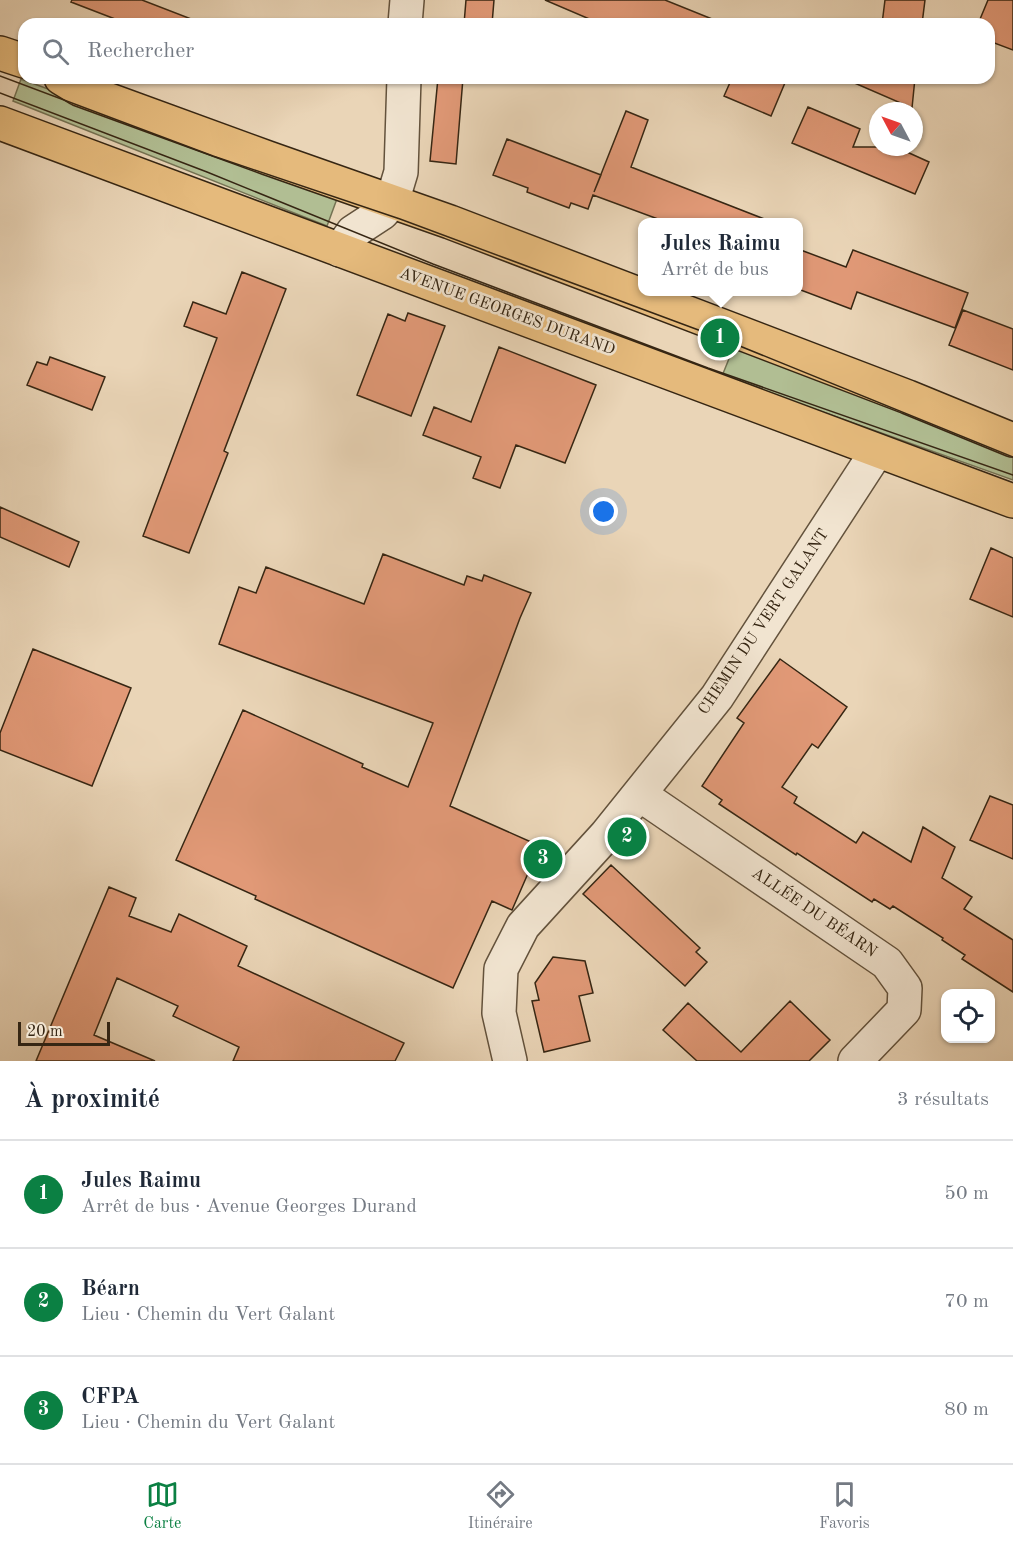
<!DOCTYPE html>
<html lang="fr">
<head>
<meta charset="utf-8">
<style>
  :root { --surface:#fff; --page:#f6f6f7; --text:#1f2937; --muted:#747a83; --line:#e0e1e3; --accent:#0b8043 }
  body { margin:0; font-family:"Old Standard TT",serif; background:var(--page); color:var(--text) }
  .controls { position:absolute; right:18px; bottom:18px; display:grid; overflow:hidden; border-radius:12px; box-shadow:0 2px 4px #0004 }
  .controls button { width:54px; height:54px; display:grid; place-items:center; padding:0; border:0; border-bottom:2px solid var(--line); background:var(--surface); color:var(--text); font:30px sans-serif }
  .compass { position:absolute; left:869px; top:102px; width:54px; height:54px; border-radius:50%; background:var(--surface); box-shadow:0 2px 4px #0004; rotate:311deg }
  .scale { position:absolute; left:18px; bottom:15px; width:92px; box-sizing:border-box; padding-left:6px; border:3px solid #362613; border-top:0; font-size:16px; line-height:21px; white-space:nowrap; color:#362613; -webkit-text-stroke:4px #f1e4d0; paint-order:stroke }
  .you { position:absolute; left:604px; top:512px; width:21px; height:21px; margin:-15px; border:4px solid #fff; border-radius:50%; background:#1a73e8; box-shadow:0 0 0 9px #1a73e833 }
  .badge { display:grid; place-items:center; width:39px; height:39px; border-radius:50%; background:var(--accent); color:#fff; font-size:20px; font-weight:700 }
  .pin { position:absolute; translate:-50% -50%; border:3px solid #fff; box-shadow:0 2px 6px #0006 }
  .popup { position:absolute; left:638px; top:218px; width:165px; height:78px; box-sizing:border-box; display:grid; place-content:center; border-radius:12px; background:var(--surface); filter:drop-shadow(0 2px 4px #0005); font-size:20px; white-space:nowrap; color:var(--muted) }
  .popup b { font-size:22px; color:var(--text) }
  .popup::after { content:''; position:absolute; left:50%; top:100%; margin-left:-12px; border:12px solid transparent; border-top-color:var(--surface) }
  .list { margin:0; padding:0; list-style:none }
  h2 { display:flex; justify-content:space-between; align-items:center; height:78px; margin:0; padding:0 24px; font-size:26px }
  h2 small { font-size:20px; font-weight:400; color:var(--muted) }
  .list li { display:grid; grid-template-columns:39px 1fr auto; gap:18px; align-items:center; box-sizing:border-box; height:108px; padding:0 24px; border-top:2px solid var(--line) }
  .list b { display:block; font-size:22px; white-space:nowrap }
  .list p { margin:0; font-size:20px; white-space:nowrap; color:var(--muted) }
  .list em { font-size:20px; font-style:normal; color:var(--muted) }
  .icon { flex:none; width:33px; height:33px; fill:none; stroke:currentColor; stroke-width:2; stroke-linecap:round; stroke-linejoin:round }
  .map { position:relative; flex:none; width:1013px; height:1061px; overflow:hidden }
  .search { position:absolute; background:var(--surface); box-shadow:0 2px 4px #0004; left:18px; right:18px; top:18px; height:66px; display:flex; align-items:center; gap:15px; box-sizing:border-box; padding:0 21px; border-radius:18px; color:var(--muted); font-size:22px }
  .sheet { height:402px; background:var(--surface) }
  nav { display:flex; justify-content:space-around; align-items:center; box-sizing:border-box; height:84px; border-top:2px solid var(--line); background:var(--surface); font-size:16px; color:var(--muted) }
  nav a { display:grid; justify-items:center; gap:3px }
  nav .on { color:var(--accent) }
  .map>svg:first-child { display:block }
  .green { fill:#b1be93; stroke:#747253; stroke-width:1.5 }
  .building { fill:#e19977; stroke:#362613; stroke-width:1.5 }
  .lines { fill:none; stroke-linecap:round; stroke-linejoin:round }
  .minor-casing { stroke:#63523c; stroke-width:36 }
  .major-casing { stroke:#362613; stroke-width:36 }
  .minor { stroke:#f1e4d0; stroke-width:33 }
  .major { stroke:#e5ba7c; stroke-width:33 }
  .tram { stroke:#362613; stroke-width:1.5 }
  .labels { text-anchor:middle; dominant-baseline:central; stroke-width:5; stroke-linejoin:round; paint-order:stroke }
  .street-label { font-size:16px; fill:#362613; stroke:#f1e4d0 }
</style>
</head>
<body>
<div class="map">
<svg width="1013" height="1061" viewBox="0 0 1013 1061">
  <rect width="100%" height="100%" fill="#ead5b7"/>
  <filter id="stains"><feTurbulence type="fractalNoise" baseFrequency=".00333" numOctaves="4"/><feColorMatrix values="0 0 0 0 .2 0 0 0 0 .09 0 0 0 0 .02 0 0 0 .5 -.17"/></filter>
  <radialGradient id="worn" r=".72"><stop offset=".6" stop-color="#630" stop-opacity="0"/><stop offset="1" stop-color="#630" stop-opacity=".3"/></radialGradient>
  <!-- green -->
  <path class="green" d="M21,79L338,196L327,226L13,101Z
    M737,339L1013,451V480L722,376Z"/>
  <!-- building -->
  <path class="building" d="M72,0H142L199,22V24H128L71,2Z
    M466,0H494L492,24H464Z
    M545,0H665L722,23L601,24Z
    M885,0H925L922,24H882Z
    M988,0H1013V50L989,41V24H978Z
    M438,78H463L456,164L430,161Z
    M732,78H787L771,116L724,96Z
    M843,78H915L912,108Z
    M808,107L860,129L853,147H896L929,162L915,194L792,143Z
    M626,111L648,120L631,167L767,220L766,222H666L593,195L588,209L571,203L569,208L527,192L528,188L493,175L507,139L601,175L594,192Z
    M798,249L846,267L853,250L968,293L955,328L857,292L851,309L798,289Z
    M242,272L286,289L224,451L228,453L189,553L143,536L217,338L184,326L193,302L226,314Z
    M963,310L1013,329V370L949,345Z
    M408,313L445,326L411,416L357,395L388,314L405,321Z
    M499,347L596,385L565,463L516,445L500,488L473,478L481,457L423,435L434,407L471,422Z
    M50,357L105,377L92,410L27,385L37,362L47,365Z
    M0,507L79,542L69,567L0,537Z
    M991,548L1013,558V617L970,599Z
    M383,554L464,585L467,576L482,581L484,575L531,593L520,618L450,806L540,846L512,910L492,901L453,988L255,899L256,896L176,860L243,710L363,764L362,767L408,787L433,723L219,644L239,587L256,593L266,567L364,604Z
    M33,649L131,688L92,786L0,750V733Z
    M780,659L847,707L818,748L812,744L782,787L797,797L794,803L856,843L863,832L911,862L923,827L955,847L942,878L972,897L964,909L1013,940V992L962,959L965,955L942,940L943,938L893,906L890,909L874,899L872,902L797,853L796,855L719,804L722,800L702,786L744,723L737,718Z
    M990,796L1013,805V859L970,840Z
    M611,865L700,948L696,952L707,962L685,986L583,894Z
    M109,887L136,898L129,916L171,932L179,914L247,946L238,966L404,1043L395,1061H233L239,1047L173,1016L178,1006L117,978L94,1035L155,1061H36Z
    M553,957L585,961L593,993L579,996L590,1041L544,1052L532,1001L539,1000L535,983Z
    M790,1001L830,1040L809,1061H697L663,1030L688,1003L741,1052Z"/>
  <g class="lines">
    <!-- minor casing -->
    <g class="minor-casing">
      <path id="minor" d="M405,24L407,0
        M340,250L353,232L382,213L392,202L401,172L404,78
        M639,794L887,963L905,988L904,1010L855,1061
        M510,1061L499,1013L501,969L523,926L606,835L717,697L877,451"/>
    </g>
    <!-- major casing -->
    <g class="major-casing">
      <path id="major" d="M0,53L24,61
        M61,78L79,89L268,158L450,222L908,397L1013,440
        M0,123L1013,501"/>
    </g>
    <!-- minor -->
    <use href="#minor" class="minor"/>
    <!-- major -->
    <use href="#major" class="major"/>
    <!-- tram -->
    <path class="tram" d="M0,76L213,156L400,219L720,338L1013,457
      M0,93L207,172L433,264L708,368L1013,475"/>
  </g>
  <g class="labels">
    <!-- street labels -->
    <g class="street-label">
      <text transform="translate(507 312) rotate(20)">AVENUE GEORGES DURAND</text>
      <text transform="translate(764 622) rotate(-56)">CHEMIN DU VERT GALANT</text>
      <text transform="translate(814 913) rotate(34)">ALLÉE DU BÉARN</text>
    </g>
  </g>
  <rect width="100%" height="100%" filter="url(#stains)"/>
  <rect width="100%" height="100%" fill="url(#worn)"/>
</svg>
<div class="controls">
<button><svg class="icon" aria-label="locate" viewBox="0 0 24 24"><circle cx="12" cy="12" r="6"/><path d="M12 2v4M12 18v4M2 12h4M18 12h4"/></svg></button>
</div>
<svg class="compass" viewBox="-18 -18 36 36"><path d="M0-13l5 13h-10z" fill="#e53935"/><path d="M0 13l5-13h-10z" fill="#747a83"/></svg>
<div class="scale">20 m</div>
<div class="you"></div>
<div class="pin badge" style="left:720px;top:338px">1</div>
<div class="popup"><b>Jules Raimu</b>Arrêt de bus</div>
<div class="pin badge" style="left:627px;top:837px">2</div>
<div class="pin badge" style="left:543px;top:859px">3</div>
<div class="search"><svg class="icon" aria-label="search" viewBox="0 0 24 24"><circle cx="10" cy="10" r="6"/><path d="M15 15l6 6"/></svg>Rechercher</div>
</div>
<section class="sheet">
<h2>À proximité<small>3 résultats</small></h2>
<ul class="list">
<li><span class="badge">1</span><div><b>Jules Raimu</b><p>Arrêt de bus · Avenue Georges Durand</p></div><em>50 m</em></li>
<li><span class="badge">2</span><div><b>Béarn</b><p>Lieu · Chemin du Vert Galant</p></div><em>70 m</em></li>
<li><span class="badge">3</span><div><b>CFPA</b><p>Lieu · Chemin du Vert Galant</p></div><em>80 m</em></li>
</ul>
</section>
<nav>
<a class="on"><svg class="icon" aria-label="map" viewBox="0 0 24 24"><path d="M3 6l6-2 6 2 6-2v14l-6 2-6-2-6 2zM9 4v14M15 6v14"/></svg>Carte</a>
<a><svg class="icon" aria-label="directions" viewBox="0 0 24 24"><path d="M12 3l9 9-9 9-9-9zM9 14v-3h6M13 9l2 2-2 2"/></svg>Itinéraire</a>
<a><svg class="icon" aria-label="saved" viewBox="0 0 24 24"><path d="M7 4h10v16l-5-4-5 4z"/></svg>Favoris</a>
</nav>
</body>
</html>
